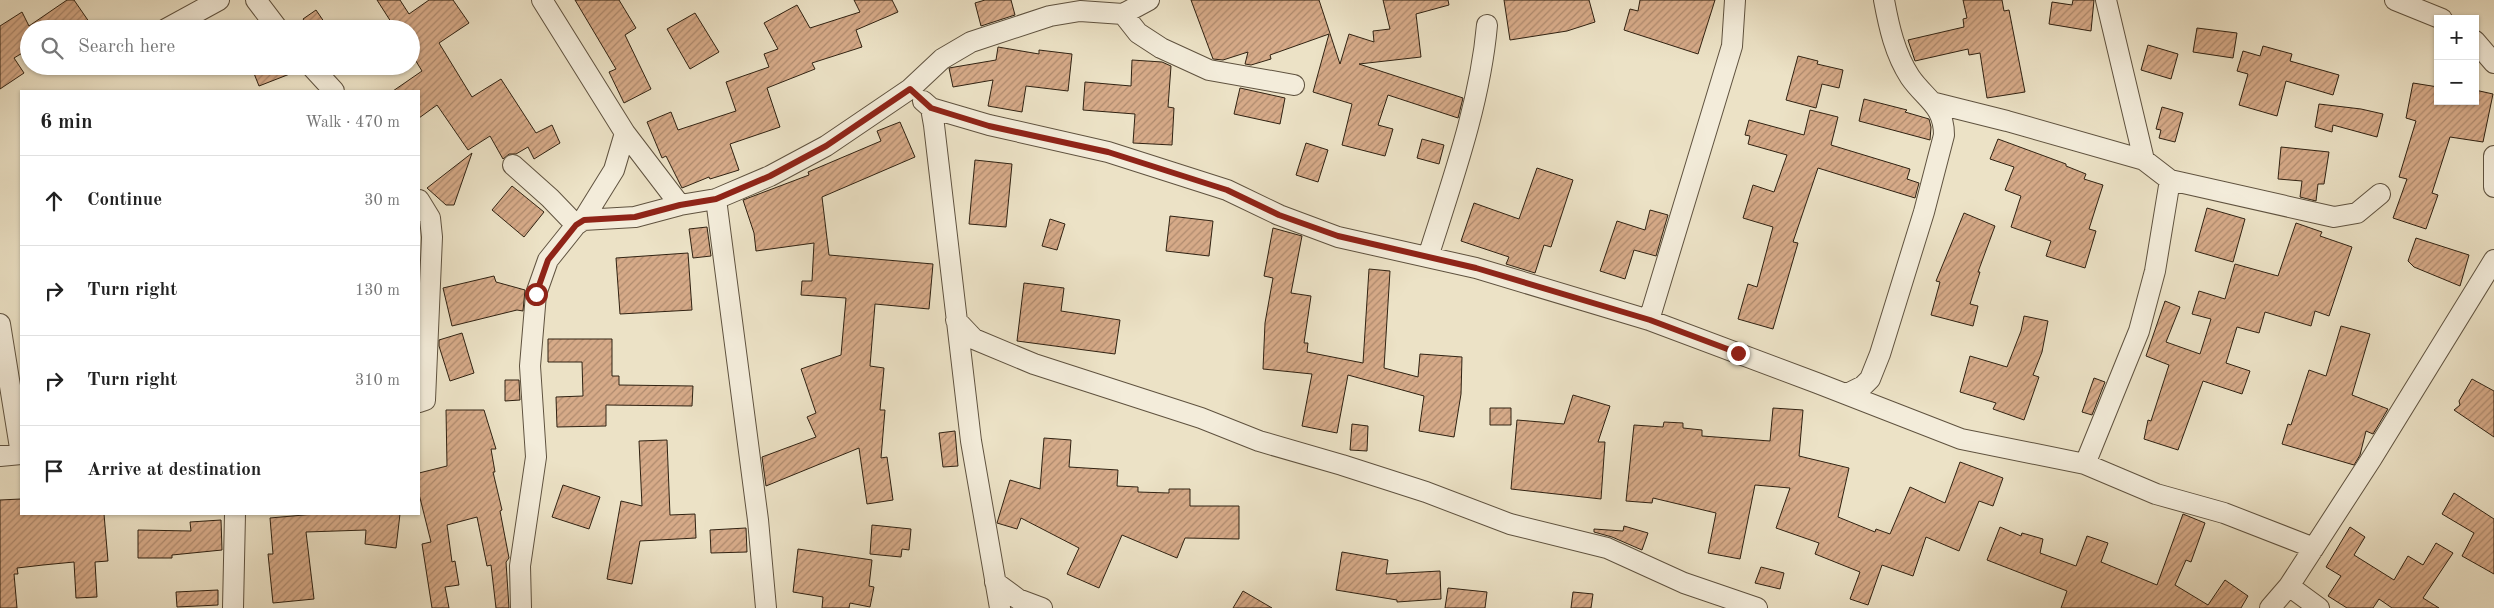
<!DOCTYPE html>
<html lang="en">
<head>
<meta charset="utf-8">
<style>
  :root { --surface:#fff; --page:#f2f2f2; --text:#222; --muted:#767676; --line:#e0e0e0 }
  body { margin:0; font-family:"Old Standard TT",serif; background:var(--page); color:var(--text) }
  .controls { position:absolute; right:15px; top:15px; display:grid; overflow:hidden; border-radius:0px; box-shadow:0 1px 4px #0004 }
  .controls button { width:45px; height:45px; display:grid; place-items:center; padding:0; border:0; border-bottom:1px solid var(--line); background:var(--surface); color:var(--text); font:25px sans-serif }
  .stop { position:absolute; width:15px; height:15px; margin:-11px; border:4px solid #8f2418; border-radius:50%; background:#fff }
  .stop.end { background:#8f2418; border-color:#fff; box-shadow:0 1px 5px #0008 }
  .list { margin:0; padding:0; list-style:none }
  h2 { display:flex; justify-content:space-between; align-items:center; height:65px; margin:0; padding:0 20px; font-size:21px }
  h2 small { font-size:16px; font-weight:400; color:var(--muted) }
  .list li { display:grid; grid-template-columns:32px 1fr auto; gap:15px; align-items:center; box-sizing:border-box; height:90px; padding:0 20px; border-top:1px solid var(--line) }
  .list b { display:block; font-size:19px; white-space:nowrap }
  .list em { font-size:16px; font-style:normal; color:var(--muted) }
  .icon { flex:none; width:28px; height:28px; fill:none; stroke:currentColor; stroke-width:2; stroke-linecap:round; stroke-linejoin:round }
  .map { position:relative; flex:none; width:2494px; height:608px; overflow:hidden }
  .search { position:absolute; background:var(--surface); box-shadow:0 1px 4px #0004; left:20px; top:20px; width:400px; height:55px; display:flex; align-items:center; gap:12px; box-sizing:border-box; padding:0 18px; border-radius:28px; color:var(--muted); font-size:19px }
  .panel { position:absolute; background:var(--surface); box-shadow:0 1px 4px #0004; left:20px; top:90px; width:400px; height:425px; border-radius:0px }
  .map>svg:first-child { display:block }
  .building { fill:url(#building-hatch); stroke:#302212 }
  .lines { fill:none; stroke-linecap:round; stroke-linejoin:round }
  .minor-casing { stroke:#5f523f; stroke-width:22 }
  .minor { stroke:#f3ecda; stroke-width:20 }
  .route { stroke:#8f2418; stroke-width:6 }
</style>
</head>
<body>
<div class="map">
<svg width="2494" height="608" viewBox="0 0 2494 608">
  <defs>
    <pattern id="building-hatch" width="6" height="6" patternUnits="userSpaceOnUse" patternTransform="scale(1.25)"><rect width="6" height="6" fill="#d6aa88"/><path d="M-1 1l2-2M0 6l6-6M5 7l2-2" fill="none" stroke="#ae8a6e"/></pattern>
  </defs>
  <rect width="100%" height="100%" fill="#ece2c6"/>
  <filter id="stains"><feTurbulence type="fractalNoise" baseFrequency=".004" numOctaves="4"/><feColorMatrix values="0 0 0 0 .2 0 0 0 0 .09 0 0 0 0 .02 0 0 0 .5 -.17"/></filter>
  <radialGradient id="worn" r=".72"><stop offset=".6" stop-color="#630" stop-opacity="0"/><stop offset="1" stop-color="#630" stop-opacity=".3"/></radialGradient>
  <!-- building -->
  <path class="building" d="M67,0H74L94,29H29V49L14,58L24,73L0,89V26L22,12L29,26Z
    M377,0H400L409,14L429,0H453L469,23L439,43L472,97L501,79L536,133L552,125L560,143L534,159L528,147L516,154H509L503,159L490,136L468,150L437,105L419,118V91H393L422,71L411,53V29H387L393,25Z
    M575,0H619L636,28L625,35L651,89L624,103L609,72L616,69Z
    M854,0H892L898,12L856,30L862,47L812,63L815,69L767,88L780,127L730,144L739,170L710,179L709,177L682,188L666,156L662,158L647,122L671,112L678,130L736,111L726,82L769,67L764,54L778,49L764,23L797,5L810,28L860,12Z
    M985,0H1011L1015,15L981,26L975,3Z
    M1191,0H1319L1340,64L1349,34L1374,42L1373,31L1390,29L1383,0H1448L1449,5L1416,14L1421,57L1359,64L1463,98L1458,118L1388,95L1378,125L1393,129L1385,156L1342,145L1352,104L1313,92L1329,34L1270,55L1271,59L1251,65L1245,64L1248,52L1223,60L1213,59Z
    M1504,0H1589L1595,22L1567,31L1510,40Z
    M1640,0H1715L1698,54L1624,30L1630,9L1638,11Z
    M1963,0H2002L2004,11L2009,10L2025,92L1987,98L1980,53L1969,55L1968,49L1915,61L1908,40L1964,27L1963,19L1967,18Z
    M2073,0H2094L2091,31L2049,24L2052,2L2072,5Z
    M316,10L329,29H310L303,19Z
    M695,13L719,52L690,69L667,29Z
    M2197,28L2237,33L2233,58L2193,52Z
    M2148,45L2178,54L2171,79L2141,70Z
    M2263,46L2292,54L2290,61L2339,75L2333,95L2286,81L2277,116L2239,105L2248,74L2237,71L2243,51L2260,56Z
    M998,47L1039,54V50L1072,54L1068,91L1026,86L1022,112L988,106L993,80L953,87L949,68L996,60Z
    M1798,56L1818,61L1817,64L1843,70L1839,88L1822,84L1816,108L1786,100Z
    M1132,60L1162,62L1171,66L1168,107L1174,108L1172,145L1133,143L1135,114L1083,110L1085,82L1131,86Z
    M251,66H299L300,70L259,86Z
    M2413,83L2438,87V101H2475V90L2493,94L2483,142L2450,137L2432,193L2438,195L2426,229L2393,218L2407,179L2399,177L2416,121L2406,118Z
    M1240,88L1285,98L1280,124L1234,114Z
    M1864,99L1907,110L1905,112L1929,119L1931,127L1930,140L1859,121Z
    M2319,104L2361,109L2383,114L2377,137L2333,125L2332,132L2315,127Z
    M2162,107L2183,113L2175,142L2159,138L2161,130L2156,129Z
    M1810,110L1838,117L1831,145L1910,169L1907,179L1919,183L1915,198L1818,168L1793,242L1798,243L1773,329L1738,319L1748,284L1757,287L1773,227L1743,218L1753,185L1774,192L1787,155L1748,144L1750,136L1745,135L1749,120L1804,135Z
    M900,122L915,157L822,197L829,255L933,264L929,309L875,304L870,366L884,368L880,410H885L881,458L887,457L893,500L867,504L859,448L766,486L762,457L816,437L807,417L816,413L801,369L841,355L846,298L801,295L802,281H812L814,243L756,251L754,233L743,200L809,175L808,172L881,141L877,131Z
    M1422,139L1444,145L1439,164L1417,158Z
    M1998,139L2066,164V166L2086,174L2084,179L2103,185L2089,229L2096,231L2085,268L2046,256L2051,241L2011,227L2021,196L2005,190L2014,167L1990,159Z
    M1306,143L1328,150L1318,182L1296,175Z
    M2281,147L2329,152L2324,184H2318L2316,201L2300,197L2302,181L2278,179Z
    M472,153L454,205H446L427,188Z
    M975,160L1012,164L1006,227L969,224Z
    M1537,168L1573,180L1551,247L1544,245L1535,273L1506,264L1509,257L1461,241L1474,203L1519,219Z
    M512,186L544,212L524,237L492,210Z
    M2207,208L2245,219L2233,262L2195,251Z
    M1650,210L1668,215L1656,256L1634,250L1625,279L1600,271L1617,221L1645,230Z
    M1964,213L1995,226L1978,272H1980L1970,304L1978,306L1973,326L1931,315L1940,282L1936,281Z
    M1170,216L1213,221L1209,256L1166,251Z
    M1050,219L1065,224L1057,250L1042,246Z
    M2296,223L2322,232L2320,236L2352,247L2329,316L2315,311L2311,326L2265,312L2259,333L2237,327L2226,363L2250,371L2242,394L2203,381L2178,450L2144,439L2148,420L2151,421L2169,365L2146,356L2165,301L2180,307L2166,342L2200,354L2211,319L2192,314L2199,291L2225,299L2235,264L2278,276Z
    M707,227L711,256L693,258L689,229Z
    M1273,228L1302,236L1291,293L1311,296L1304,343H1308L1307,352L1363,363L1369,269L1390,271L1384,368L1418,377L1420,354L1462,357L1461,394L1454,437L1419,431L1424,396L1348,375L1337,433L1302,426L1312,374L1263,369L1265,323L1273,278L1264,276Z
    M2416,238L2469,255L2460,286L2414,267L2408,261Z
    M688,253L692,310L620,314L616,258Z
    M494,276L496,282L525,290L523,311L517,310L452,326L443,288Z
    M1024,283L1064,288L1061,311L1120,320L1115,354L1017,341Z
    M2024,316L2048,321L2042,352L2033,375L2039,377L2024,420L1993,409L1996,403L1960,392L1970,356L2007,367L2021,331Z
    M2341,326L2370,334L2352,395L2388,409L2373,434L2366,431L2360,455L2354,465L2282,444L2288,424L2291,425L2309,370L2326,376Z
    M462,333L474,373L450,381L439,346V340Z
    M548,339H612V376H619V385L693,386L692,406L606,405V426L557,427L556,397L583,396L582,362H548Z
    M2094,378L2105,382L2092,415L2082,412Z
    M2472,379L2494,391V437L2454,410L2460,405L2459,401Z
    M505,380H519L520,400L505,401Z
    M1573,395L1610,406L1598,442H1605L1601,499L1511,489L1517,420L1564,424Z
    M1490,408H1511V425H1490Z
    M1773,408L1803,410L1799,456L1849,468L1838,517L1875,532L1876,529L1890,534L1910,487L1945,503L1960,462L2003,478L1993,506L1979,501L1959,551L1926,537L1913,576L1882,565L1868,605L1850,599L1860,572L1815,554L1819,543L1776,528L1790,488L1755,485L1740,559L1708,553L1716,513L1653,498L1652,503L1626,501L1634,425L1663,427L1664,422L1683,423V428L1702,430V436L1770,441Z
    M446,410H484L496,449H491L495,472H493L502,510L500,511L509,558L506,562L509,608H496L491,565L487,566L477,517L447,525L452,562L455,561L459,585L445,587L449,608H432L422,544L431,542L419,494V473L447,466Z
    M1352,424L1368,426L1367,451L1350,450Z
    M955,431L958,466L943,467L939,433Z
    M1044,438L1071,440L1069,467L1118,470L1117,486L1138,487V492L1169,493V489H1190V506H1239V539L1185,538L1177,558L1122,535L1099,588L1067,574L1079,548L1021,518L1017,529L997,523L1010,480L1040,489Z
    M667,440L670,515L695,514L696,538L640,541L632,584L607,579L621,501L642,506L639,441Z
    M563,485L600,497L589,529L552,517Z
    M2454,493L2494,519V574L2462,556L2474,533L2442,514Z
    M21,499V514H104L108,561L95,562L97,597L76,598L74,562L43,565L17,568L18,574H14L17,608H0V500Z
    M315,514H400L396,548L365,544L366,530L306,532L314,599L273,603L268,554H273L270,518Z
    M2183,514L2205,523L2191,562L2186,560L2175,585L2208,605L2225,580L2248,596L2241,608H2061L2067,591L1987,560L2000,527L2021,536L2022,533L2043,539L2040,553L2076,566L2087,536L2108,543L2101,562L2157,585Z
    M221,520L222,550L172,555V558H138V530L191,531L190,522Z
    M872,525L911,529L909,550L902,549L901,557L870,554Z
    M1624,526L1648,533L1642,550L1612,537L1594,532V529L1623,531Z
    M2350,527L2365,537L2354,555L2394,580L2408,556L2423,565L2436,543L2453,553L2423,598L2439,608H2392L2379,599L2373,608H2347L2328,596L2341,576L2326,567Z
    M746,528L747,552L711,553L710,530Z
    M798,549L872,560L869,586L874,587L870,607L850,603L849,608H822L823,597L793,592Z
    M1342,552L1388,560L1386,574L1440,571L1441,599L1397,602V600L1336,590Z
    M1761,567L1784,573L1780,589L1755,583Z
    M1448,588L1487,592L1485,608H1445Z
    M218,590V605L177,607L176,592Z
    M1243,591L1272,608H1233Z
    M1573,592L1593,594L1591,608H1571Z"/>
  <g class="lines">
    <!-- minor casing -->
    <g class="minor-casing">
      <path id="minor" d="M256,0L278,29
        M542,0L625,133L680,205
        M2106,0L2144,160
        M2395,0L2442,19
        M1123,14L1138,33L1161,48L1209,70L1294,85
        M166,29L219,0
        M2475,41L2494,63
        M311,66L334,91
        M923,101L931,108L934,125L971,441L1000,608
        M1935,103L2007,121L2144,160L2170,180L2334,217L2357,213L2380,194
        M931,108L989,125L1108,152L1227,190L1279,215L1338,237L1476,268L1649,320L1817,383L1961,439L2085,464L2156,494L2224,513L2314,548
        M2494,156V187
        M513,165L550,198L576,225
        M716,199L758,520L766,608
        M419,200L430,218L432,237L425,400L419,402
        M583,220L614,170L625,133
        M1428,257C1452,181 1480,104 1487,25
        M956,320L974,339L1034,364L1201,418L1259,441L1342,465L1426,492L1510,524L1607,548L1684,583L1757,608
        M1649,320L1732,46L1735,0
        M0,324L21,454
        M1847,394L1863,386L1870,379L1880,354L1924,212L1944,135C1944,105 1925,99 1910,77C1895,54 1889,27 1884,0
        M0,456L21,454
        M2085,464L2139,331L2155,271L2170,180
        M995,582L1018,599L1042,608
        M2289,586L2319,608
        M233,608L235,514
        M521,608L520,566L536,457L530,366L536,294L548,260L576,225L583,220L635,217L680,205L716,199L770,176L826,146L910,89L942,59L971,42L1050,16L1080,11L1123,14L1149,0
        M2270,608L2289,586L2372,458L2494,260"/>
    </g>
    <!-- minor -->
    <use href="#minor" class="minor"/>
  </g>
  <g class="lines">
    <!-- route -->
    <path class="route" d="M536,294L548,260L576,225L584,220L635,217L680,205L716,199L770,176L826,146L910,89L931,108L989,126L1108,152L1227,190L1279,215L1338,236L1476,268L1650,320L1738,353"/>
  </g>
  <rect width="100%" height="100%" filter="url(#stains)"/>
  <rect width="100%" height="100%" fill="url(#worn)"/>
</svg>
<div class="controls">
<button>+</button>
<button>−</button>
</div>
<div class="stop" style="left:536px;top:294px"></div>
<div class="stop end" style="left:1738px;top:353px"></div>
<div class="search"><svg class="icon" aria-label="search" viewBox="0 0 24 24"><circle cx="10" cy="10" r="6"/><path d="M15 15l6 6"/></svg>Search here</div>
<section class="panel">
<h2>6 min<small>Walk · 470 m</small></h2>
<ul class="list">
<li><svg class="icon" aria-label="ahead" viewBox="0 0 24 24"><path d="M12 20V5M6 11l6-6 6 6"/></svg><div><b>Continue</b></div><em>30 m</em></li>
<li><svg class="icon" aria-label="right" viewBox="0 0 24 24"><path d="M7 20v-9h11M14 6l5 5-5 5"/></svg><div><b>Turn right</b></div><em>130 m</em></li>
<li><svg class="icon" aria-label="right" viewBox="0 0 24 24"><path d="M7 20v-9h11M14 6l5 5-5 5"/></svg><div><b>Turn right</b></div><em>310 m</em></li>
<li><svg class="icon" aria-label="arrive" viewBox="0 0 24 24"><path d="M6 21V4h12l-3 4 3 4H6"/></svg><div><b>Arrive at destination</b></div></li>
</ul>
</section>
</div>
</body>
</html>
